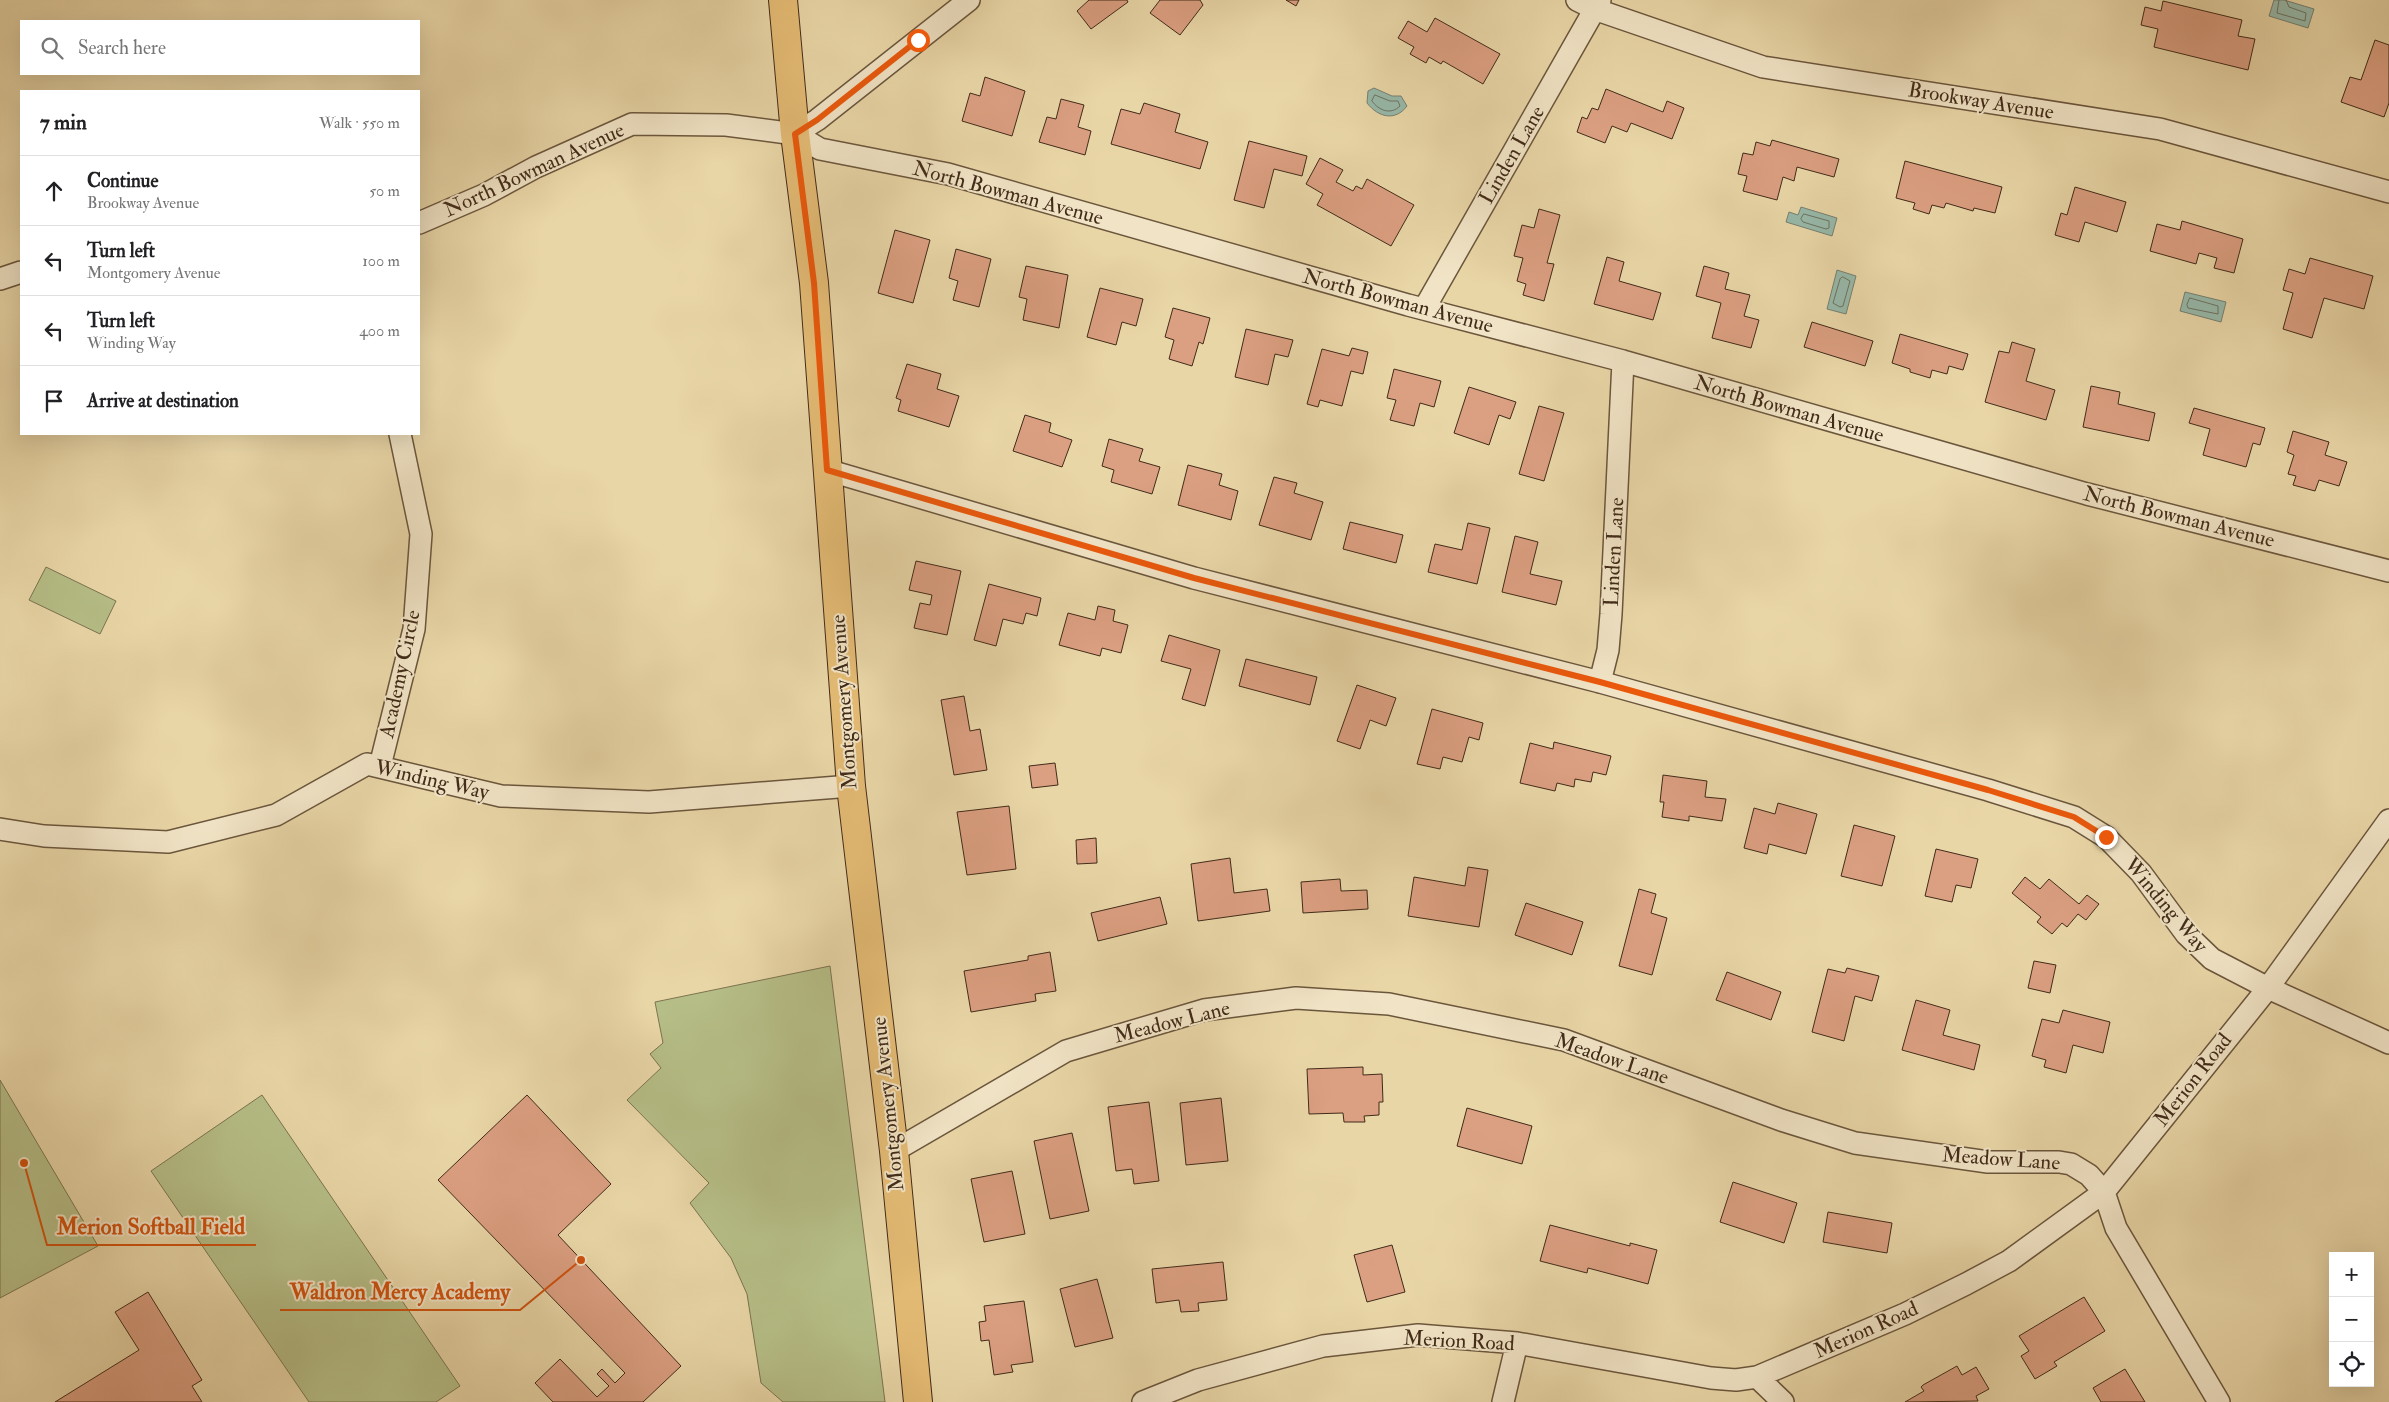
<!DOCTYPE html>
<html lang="en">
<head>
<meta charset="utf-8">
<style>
  :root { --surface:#fff; --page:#f2f2f2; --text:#202124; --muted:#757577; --line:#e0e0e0 }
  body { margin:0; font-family:"IM FELL Double Pica",serif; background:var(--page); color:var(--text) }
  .controls { position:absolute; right:15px; bottom:15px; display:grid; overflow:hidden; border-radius:0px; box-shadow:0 5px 20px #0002 }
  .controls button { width:45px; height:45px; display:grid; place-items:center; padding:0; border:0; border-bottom:1px solid var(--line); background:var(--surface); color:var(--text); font:25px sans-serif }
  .stop { position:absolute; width:15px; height:15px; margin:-11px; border:4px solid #ea580c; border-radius:50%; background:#fff }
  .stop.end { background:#ea580c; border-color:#fff; box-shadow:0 1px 5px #0008 }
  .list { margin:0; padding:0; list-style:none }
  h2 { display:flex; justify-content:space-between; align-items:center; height:65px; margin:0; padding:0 20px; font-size:21px }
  h2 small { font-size:16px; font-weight:400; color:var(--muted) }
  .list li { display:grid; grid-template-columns:32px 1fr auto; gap:15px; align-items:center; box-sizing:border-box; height:70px; padding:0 20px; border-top:1px solid var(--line) }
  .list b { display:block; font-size:19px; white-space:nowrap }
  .list p { margin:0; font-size:16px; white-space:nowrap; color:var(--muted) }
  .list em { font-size:16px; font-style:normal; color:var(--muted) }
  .icon { flex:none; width:28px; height:28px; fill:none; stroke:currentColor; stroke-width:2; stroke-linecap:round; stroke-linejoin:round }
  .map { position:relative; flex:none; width:2389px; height:1402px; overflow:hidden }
  .search { position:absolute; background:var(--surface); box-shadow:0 5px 20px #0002; left:20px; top:20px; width:400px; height:55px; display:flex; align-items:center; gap:12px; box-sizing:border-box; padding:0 18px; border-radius:0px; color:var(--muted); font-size:19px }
  .panel { position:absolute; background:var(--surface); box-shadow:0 5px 20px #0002; left:20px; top:90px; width:400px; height:345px; border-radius:0px }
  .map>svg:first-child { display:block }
  .green { fill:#b6be87; stroke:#7c7450 }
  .water { fill:#97b9aa; stroke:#758070 }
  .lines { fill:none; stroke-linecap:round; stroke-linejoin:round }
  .shore { stroke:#6c7262; stroke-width:1 }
  .building { fill:#db9f81; stroke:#412b19 }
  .minor-casing { stroke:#6b563c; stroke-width:24 }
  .major-casing { stroke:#412b19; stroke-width:30 }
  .minor { stroke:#f1e4c6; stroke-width:21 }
  .major { stroke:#e4bb74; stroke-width:28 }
  .route { stroke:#ea580c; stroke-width:6 }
  .labels { text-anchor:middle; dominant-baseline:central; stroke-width:4; stroke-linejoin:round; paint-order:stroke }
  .street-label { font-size:21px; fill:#412b19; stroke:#f1e4c6 }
  .leader { fill:none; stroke:#cf520e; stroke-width:2 }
  .callout-dot { fill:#cf520e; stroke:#f1e4c6; stroke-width:2 }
  .callout-label { font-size:22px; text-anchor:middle; font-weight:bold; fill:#cf520e; stroke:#f1e4c6; stroke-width:4; stroke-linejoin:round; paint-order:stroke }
</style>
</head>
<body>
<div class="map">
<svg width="2389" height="1402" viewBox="0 0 2389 1402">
  <rect width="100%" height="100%" fill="#e9d6a7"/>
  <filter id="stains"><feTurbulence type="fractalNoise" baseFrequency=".004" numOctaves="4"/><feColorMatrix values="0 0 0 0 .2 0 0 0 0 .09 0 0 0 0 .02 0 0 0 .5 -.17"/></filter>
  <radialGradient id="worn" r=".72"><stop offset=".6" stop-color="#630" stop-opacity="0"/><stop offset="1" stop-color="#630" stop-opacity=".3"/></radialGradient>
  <!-- green -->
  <path class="green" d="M46,567L116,601L100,634L29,600Z
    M830,966L885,1402H783L761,1383L747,1294L731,1258L690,1203L709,1183L627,1100L661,1068L650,1054L663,1043L655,1002Z
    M0,1080L98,1246L0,1298Z
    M262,1095L460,1386L436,1402H309L151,1171Z"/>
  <!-- water -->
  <path class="water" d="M2274,0H2284L2314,9L2308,28L2269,16Z
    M1374,88L1392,96H1401L1407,106C1395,122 1378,117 1367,103L1368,91Z
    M1801,207L1837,218L1832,236L1786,222L1789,212L1798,215Z
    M1837,270L1856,276L1846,314L1827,309Z
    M2185,292L2226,302L2221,322L2180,311Z"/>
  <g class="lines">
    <!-- shore -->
    <path class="shore" d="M2279,0L2277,13L2305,21L2306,13L2289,7L2286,0
      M1375,95L1390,101H1398L1400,106C1391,115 1379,111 1372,101Z
      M1804,214L1829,221V228L1826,229L1803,222L1801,219Z
      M1843,277L1850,281L1843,306L1840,307L1833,303L1840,279Z
      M2190,298L2218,306V314L2188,308L2187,305Z"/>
  </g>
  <!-- building -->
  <path class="building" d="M1127,0L1128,2L1091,29L1077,11L1089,0Z
    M1160,0H1200L1203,5L1180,35L1150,13Z
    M1286,0H1299L1296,6Z
    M2163,1L2242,20L2238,36L2255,39L2248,70L2154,47L2158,29L2141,25L2145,7L2161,11Z
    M1435,18L1500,54L1483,84L1443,61L1441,64L1429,57L1426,63L1410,54L1414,47L1398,38L1408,21L1427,32Z
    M2375,40L2389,45V103L2384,117L2341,102L2350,77L2361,80Z
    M985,77L1025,91L1012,136L962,121L970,93L980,96Z
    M1606,89L1663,112L1667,101L1684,108L1672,139L1631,123L1627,132L1612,126L1605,143L1577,132L1582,117L1587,119L1592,108L1598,110Z
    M1061,99L1084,105L1078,127L1091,131L1085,155L1039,142L1047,117L1056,119Z
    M1144,103L1180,114L1175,132L1208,142L1200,169L1111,144L1121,109L1140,114Z
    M1772,140L1839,159L1834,177L1797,167L1794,181L1783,177L1777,200L1743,191L1747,176L1738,174L1743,153L1753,155L1756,142L1770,146Z
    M1249,141L1307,156L1302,176L1274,169L1264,208L1234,200Z
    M1320,158L1343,170L1336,182L1353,191L1356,186L1362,189L1367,179L1414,205L1391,246L1317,205L1323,194L1306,184Z
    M1905,161L2002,187L1995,213L1974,208L1973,211L1946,203L1944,208L1932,205L1929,214L1913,209L1915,203L1896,198Z
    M2075,187L2126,202L2117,232L2085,222L2079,242L2055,235L2061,213L2067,215Z
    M1539,209L1560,215L1547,263L1554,264L1544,301L1523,295L1526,284L1517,281L1523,258L1514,256L1522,225L1534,228Z
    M2182,221L2243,239L2234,273L2214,268L2217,258L2199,253L2196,264L2150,251L2157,224L2180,230Z
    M895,230L930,240L913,303L878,293Z
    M956,249L991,259L979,307L953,300L958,281L949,278Z
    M1607,257L1624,262L1619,281L1661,293L1653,320L1594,304Z
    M2310,258L2373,276L2364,309L2324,298L2312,338L2283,329L2293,293L2283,290L2289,269L2305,274Z
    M1026,266L1068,275L1059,328L1023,320L1027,299L1019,297Z
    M1704,266L1729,273L1725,289L1750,295L1744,316L1759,320L1751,348L1712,338L1721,303L1696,296Z
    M1100,288L1143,299L1136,326L1122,322L1116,345L1087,337Z
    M1173,308L1210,318L1203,344L1199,342L1192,366L1169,359L1174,340L1165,337Z
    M1812,322L1873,341L1865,366L1804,347Z
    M1246,329L1293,340L1288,357L1275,354L1268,385L1235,377Z
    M1900,334L1968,354L1963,370L1949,366L1947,374L1932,370L1930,378L1910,372V369L1892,363Z
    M2012,342L2035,349L2026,381L2055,390L2046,420L1985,402L1999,351L2009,353Z
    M1352,348L1368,352L1363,374L1351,371L1342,406L1320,400L1318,407L1307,404L1322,349L1349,356Z
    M907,364L941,374L937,389L959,396L949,427L898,411L901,400L896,398Z
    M1394,369L1441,381L1434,407L1420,403L1414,426L1390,420L1396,400L1387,398Z
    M2091,386L2120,392L2118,404L2155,413L2149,441L2083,427Z
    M1469,387L1516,402L1510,419L1499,415L1489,445L1454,433Z
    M1539,406L1564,413L1544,481L1519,474Z
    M2194,408L2265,428L2260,445L2253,443L2246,467L2203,455L2210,429L2189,423Z
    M1025,415L1051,423L1049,432L1072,440L1062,467L1013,451Z
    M2293,431L2329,442L2325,455L2347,462L2339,486L2319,480L2315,491L2293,485L2296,476L2288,474L2294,455L2287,452Z
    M1109,439L1143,449L1139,461L1160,467L1152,494L1111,482L1114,470L1102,466Z
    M1188,465L1222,474L1219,485L1238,491L1231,520L1178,505Z
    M1274,477L1297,483L1294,493L1323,502L1311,540L1259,525Z
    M1350,522L1403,535L1396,563L1343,549Z
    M1468,523L1490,528L1477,584L1428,572L1435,544L1462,550Z
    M1515,536L1538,542L1530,574L1562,581L1556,605L1502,592Z
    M916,561L961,571L947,635L914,628L920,603L930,605L932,595L909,590Z
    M989,584L1041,598L1037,616L1026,613L1023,624L1003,619L996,646L974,640Z
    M1098,606L1115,610L1113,621L1128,625L1121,653L1102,648L1100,656L1059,645L1068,613L1095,620Z
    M1169,635L1220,650L1205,706L1182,699L1191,669L1161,661Z
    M1246,659L1317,677L1310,705L1239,686Z
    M1357,685L1396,698L1386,726L1370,720L1360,749L1337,741Z
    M964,696L970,731L980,729L987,770L954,775L941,700Z
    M1432,709L1483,723L1479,740L1469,737L1462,762L1443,757L1440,769L1417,764Z
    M1554,742L1611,756L1606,775L1593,772L1591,782L1575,779L1574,787L1557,783L1555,791L1520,783L1530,743L1553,749Z
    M1055,763L1058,785L1032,788L1029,766Z
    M1663,775L1707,781L1705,797L1726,799L1722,821L1689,816V821L1662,817L1664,802H1660Z
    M1778,803L1817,814L1806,854L1769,844L1767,854L1744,848L1754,808L1775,814Z
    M1009,806L1016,869L967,875L957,812Z
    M1854,825L1895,836L1882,886L1841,876Z
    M1096,838L1097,863L1077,864L1076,840Z
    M1936,849L1978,859L1971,888L1956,885L1952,902L1925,896Z
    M1230,858L1234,893L1267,889L1270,911L1198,921L1191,864Z
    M1468,867L1488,870L1479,927L1408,916L1414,877L1465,886Z
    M2025,877L2040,889L2049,879L2079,904L2087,895L2099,904L2086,920L2078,914L2067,927L2062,923L2052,934L2037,922L2041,917L2012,893Z
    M1340,879L1341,891L1367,890L1368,909L1303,913L1301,882Z
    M1639,889L1656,894L1651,913L1667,918L1652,975L1619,966Z
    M1160,897L1167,924L1098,941L1091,913Z
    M1526,903L1583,922L1572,955L1515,935Z
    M1050,952L1056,991L1035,994L1036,1001L971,1012L964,971L1028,960V956Z
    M2034,961L2056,965L2050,993L2028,988Z
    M1847,968L1879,976L1872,1001L1855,996L1844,1041L1812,1032L1828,969L1845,973Z
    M1727,972L1781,992L1771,1020L1716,1000Z
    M1916,1000L1950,1010L1943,1035L1980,1045L1974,1070L1902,1050Z
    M2063,1010L2110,1022L2103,1053L2073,1045L2066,1073L2044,1067L2046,1060L2032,1056L2042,1019L2059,1023Z
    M1363,1067V1075L1382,1074L1383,1102H1379V1115L1364,1116L1365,1122H1344L1343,1113L1309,1114L1307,1069Z
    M527,1095L611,1184L558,1235L681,1366L643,1402H553L535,1383L560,1359L597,1397L609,1386L597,1374L602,1369L615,1383L625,1373L438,1180Z
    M1221,1098L1228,1161L1186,1165L1180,1103Z
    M1149,1102L1159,1181L1134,1184L1132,1169L1116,1171L1108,1107Z
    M1467,1108L1532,1126L1522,1164L1457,1146Z
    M1072,1133L1089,1211L1050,1219L1034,1141Z
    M1012,1171L1025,1234L984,1242L971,1179Z
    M1733,1182L1797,1203L1784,1243L1720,1222Z
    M1828,1212L1892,1223L1887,1253L1823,1242Z
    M1550,1225L1630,1246V1243L1657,1250L1648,1284L1588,1268L1587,1273L1540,1261Z
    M1392,1245L1405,1292L1367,1302L1354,1255Z
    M1223,1262L1227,1300L1198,1303L1199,1311L1181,1312L1179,1300L1156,1303L1152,1269Z
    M1097,1279L1113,1338L1075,1347L1060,1289Z
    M148,1292L202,1380L192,1386L202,1402H55L139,1350L115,1312Z
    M2084,1297L2105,1331L2054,1362L2057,1366L2035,1379L2021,1356L2029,1351L2019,1336Z
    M1024,1301L1033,1362L1011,1365L1013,1372L994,1375L989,1340L981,1341L979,1322L986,1321L984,1306Z
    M1957,1366L1962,1375L1976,1367L1989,1389L1976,1396L1978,1401L1905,1402L1924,1391L1921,1387L1923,1385Z
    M2125,1369L2145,1402H2101L2093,1388Z"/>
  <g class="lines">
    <!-- minor casing -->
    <g class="minor-casing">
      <path id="minor" d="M1577,0L1597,10L1763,67L2160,129L2389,192
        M795,134L817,120L969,0
        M419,223L484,195L536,167L632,124L726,125L795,134L820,149L948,174L1408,305L1623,361L2087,494L2389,571
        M0,279L21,272
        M1424,309L1600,0
        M827,470L1194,578L1600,682L1988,790L2074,817L2106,837L2141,873L2186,934L2212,959L2268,988L2389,1043
        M1600,682L1608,650L1611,614L1623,361
        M380,766L414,629L421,534L400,434
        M0,829L44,836L168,842L276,815L367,764L501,796L649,802L851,786
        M894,1151L1066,1051L1204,1010L1296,998L1389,1004L1564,1040L1781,1120L1855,1143L1988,1162H2059L2071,1164L2089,1175L2104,1192L2116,1228L2219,1402
        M1757,1377L1783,1402
        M1143,1402L1198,1380L1323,1346L1418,1335L1517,1343L1711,1378L1736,1380L1757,1377L1905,1314L1966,1284L2009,1261L2104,1192L2268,988L2389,820
        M1503,1402L1517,1343"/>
    </g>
    <!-- major casing -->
    <g class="major-casing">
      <path id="major" d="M783,0L795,134L814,283L851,786L894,1151L918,1402"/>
    </g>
    <!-- minor -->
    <use href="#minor" class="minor"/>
    <!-- major -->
    <use href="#major" class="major"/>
  </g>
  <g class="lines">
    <!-- route -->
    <path class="route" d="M918,40L817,120L795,134L814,283L827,470L1194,578L1600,682L1988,790L2074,817L2106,837"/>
  </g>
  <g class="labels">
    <!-- street labels -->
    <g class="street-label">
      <text transform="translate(1981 101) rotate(9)">Brookway Avenue</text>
      <text transform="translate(1512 155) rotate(-60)">Linden Lane</text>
      <text transform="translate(534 170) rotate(-25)">North Bowman Avenue</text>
      <text transform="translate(1008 193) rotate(15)">North Bowman Avenue</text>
      <text transform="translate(1398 301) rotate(15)">North Bowman Avenue</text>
      <text transform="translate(1789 409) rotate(16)">North Bowman Avenue</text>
      <text transform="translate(2179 517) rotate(14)">North Bowman Avenue</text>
      <text transform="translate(1614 552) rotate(-87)">Linden Lane</text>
      <text transform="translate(400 674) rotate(-78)">Academy Circle</text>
      <text transform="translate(844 702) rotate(-94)">Montgomery Avenue</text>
      <text transform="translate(432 780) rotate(13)">Winding Way</text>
      <text transform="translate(2166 905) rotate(50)">Winding Way</text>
      <text transform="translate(1172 1022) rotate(-14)">Meadow Lane</text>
      <text transform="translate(1612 1059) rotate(19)">Meadow Lane</text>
      <text transform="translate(2193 1080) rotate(-52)">Merion Road</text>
      <text transform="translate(888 1104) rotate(-96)">Montgomery Avenue</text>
      <text transform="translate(2001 1159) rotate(4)">Meadow Lane</text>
      <text transform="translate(1866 1330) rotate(-24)">Merion Road</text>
      <text transform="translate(1459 1341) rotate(3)">Merion Road</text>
    </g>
  </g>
  <!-- callouts -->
  <path class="leader" d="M24 1163L47 1245H256M581 1260L520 1310H280"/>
  <g class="callout-dot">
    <circle cx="24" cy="1163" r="5"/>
    <circle cx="581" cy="1260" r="5"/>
  </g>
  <g class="callout-label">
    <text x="151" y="1234">Merion Softball Field</text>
    <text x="400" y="1299">Waldron Mercy Academy</text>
  </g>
  <rect width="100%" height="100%" filter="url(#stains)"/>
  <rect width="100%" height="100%" fill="url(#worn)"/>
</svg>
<div class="controls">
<button>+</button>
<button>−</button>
<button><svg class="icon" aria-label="locate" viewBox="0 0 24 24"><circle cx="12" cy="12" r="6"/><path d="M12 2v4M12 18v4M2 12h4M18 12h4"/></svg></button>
</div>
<div class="stop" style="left:918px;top:40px"></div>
<div class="stop end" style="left:2106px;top:837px"></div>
<div class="search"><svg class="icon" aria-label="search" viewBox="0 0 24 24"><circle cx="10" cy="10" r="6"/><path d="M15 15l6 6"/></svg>Search here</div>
<section class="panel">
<h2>7 min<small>Walk · 550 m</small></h2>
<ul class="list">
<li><svg class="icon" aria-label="ahead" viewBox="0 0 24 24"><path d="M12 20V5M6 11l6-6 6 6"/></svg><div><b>Continue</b><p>Brookway Avenue</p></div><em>50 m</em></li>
<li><svg class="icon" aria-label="left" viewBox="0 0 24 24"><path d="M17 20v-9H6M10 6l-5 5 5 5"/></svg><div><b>Turn left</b><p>Montgomery Avenue</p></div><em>100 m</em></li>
<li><svg class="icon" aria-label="left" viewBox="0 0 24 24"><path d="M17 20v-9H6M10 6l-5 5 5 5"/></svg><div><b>Turn left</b><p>Winding Way</p></div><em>400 m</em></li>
<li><svg class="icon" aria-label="arrive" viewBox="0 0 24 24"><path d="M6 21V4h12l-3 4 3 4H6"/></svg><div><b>Arrive at destination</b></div></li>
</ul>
</section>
</div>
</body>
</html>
